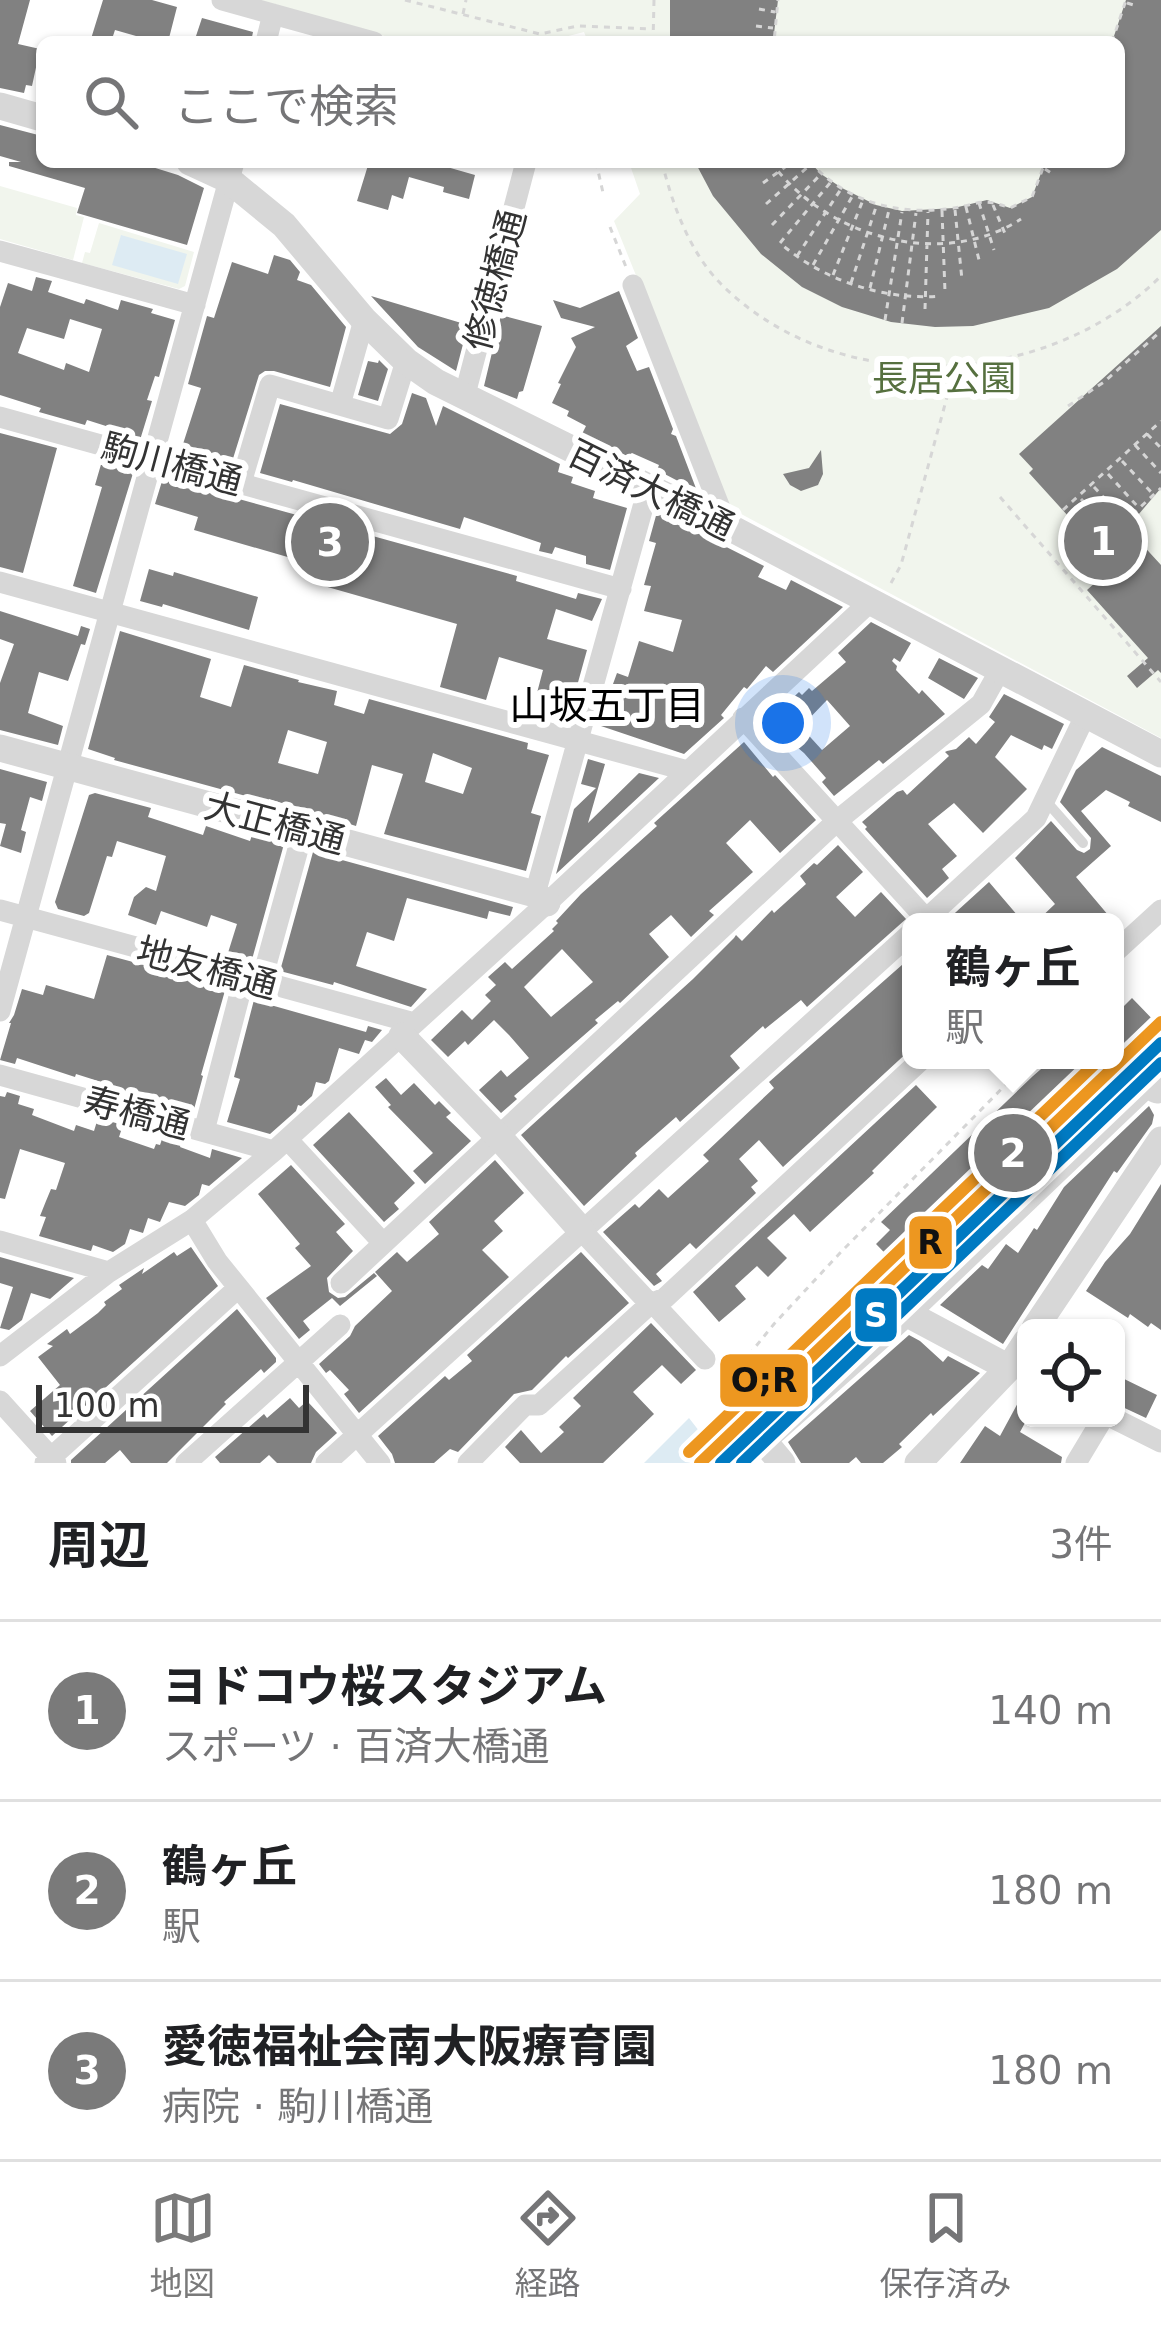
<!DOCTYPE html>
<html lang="ja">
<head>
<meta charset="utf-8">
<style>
  :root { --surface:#fff; --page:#f6f6f6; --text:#202124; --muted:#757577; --line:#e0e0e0; --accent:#7a7a7a }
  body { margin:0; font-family:"DejaVu Sans","Noto Sans JP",sans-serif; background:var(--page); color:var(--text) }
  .controls { position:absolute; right:36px; bottom:36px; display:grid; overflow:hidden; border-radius:18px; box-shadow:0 3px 9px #0004 }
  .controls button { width:108px; height:108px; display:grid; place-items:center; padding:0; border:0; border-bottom:3px solid var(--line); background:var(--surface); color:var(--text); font:60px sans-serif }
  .scale { position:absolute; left:36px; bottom:30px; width:273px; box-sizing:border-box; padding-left:12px; border:6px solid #333; border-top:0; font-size:33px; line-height:42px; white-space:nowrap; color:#333; -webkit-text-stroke:9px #fff; paint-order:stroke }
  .you { position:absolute; left:783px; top:723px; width:42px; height:42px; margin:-30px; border:9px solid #fff; border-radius:50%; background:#1a73e8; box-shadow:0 0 0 18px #1a73e833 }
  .badge { display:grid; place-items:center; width:78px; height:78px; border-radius:50%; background:var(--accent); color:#fff; font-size:39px; font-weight:700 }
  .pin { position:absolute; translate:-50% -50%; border:6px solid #fff; box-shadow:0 3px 12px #0006 }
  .popup { position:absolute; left:902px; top:913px; width:222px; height:156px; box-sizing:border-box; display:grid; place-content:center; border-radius:18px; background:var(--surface); filter:drop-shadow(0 3px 9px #0005); font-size:39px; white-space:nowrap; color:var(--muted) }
  .popup b { font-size:45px; color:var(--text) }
  .popup::after { content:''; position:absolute; left:50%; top:100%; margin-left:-24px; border:24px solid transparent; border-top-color:var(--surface) }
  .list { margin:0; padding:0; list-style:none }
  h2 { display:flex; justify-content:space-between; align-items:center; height:156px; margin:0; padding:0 48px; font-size:51px }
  h2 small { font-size:39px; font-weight:400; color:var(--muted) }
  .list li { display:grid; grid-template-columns:78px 1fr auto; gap:36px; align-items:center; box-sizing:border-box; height:180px; padding:0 48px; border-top:3px solid var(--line) }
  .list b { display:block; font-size:45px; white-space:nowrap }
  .list p { margin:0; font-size:39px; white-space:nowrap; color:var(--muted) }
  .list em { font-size:39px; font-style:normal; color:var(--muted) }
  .icon { flex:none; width:66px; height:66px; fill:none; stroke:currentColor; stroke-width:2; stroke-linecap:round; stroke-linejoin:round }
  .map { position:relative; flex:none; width:1161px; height:1463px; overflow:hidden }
  .search { position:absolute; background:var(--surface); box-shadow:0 3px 9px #0004; left:36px; right:36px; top:36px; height:132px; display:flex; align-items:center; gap:30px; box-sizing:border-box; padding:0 42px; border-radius:18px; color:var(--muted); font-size:45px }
  .sheet { height:696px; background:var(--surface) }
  nav { display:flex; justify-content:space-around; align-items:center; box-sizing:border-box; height:168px; border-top:3px solid var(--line); background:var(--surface); font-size:33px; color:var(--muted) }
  nav a { display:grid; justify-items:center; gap:6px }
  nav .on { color:var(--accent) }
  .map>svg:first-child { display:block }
  .green { fill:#f1f5ed }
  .water { fill:#ddebf3 }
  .building { fill:#818181; fill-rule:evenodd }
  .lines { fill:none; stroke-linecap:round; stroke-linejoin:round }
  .path { stroke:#d6d6d6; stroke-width:3; stroke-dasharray:6 6; stroke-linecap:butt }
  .service { stroke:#d7d7d7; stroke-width:10 }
  .minor { stroke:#d7d7d7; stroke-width:21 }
  .tertiary { stroke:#d7d7d7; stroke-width:27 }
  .rail-1-casing { stroke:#fff; stroke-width:21 }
  .rail-2-casing { stroke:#fff; stroke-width:21 }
  .rail-3-casing { stroke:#fff; stroke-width:21 }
  .rail-4-casing { stroke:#fff; stroke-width:21 }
  .rail-1 { stroke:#ed9720; stroke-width:12 }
  .rail-2 { stroke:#007ac2; stroke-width:12 }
  .rail-3 { stroke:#ed9720; stroke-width:12 }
  .rail-4 { stroke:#007ac2; stroke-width:12 }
  .labels { text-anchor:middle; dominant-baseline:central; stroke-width:12; stroke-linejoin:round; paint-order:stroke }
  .street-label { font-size:36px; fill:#333; stroke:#fff }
  .park-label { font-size:36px; fill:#56703f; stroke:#fff }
  .neighbourhood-label { font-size:39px; fill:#000; stroke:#fff }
  .line-badge { stroke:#fff; stroke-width:4.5 }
  .badge-label { font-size:33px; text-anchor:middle; font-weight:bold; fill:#fff }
  .pale-badge-label { font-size:33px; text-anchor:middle; font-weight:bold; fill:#111 }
</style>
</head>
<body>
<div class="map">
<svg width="1161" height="1463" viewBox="0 0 1161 1463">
  <rect width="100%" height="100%" fill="#fff"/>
  <!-- green -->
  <path class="green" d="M257,0H1161V738L730,508L614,221L640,194L629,162H1119V42H588L584,32L545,42H406Z
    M0,186L77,208L76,215L84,217L73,260L0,239Z
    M99,223L194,252L185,286L179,289L82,263L85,252L90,253Z"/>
  <!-- water -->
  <path class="water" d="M121,235L187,254L178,284L112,265Z
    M689,1418L724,1463H644Z"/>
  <!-- building -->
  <path class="building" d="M0,0H30L18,44L40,49L32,86L26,85L24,93L0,88Z
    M103,0H152L177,7L168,42H157L115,30L111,42H90Z
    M670,0H778L773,42H670Z
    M1126,0H1161V230L1117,269L1049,308L973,326L935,327L891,322L842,307L802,287L761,254L713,196L695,162H810L821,174L842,188L876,205L902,211L954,208L987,200L1010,208L1032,197L1043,168L1048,162H1119V42H1112Z
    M202,18L253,32L251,42H194Z
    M0,125L42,136V162H136L178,175L204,188L187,245L77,213L85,188L9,166V162H21L0,156Z
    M369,162H441L440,165L475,175L469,199L443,192L444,187L409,177L403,199L392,195L388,210L357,201Z
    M274,255L290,260L300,272L297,280L311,285L346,327L330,387L274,371H265L259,375L231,465L217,462L218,458L183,444L201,388L188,384L207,316L214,318L232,262L268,274Z
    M36,277L52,281L48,292L84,304L86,299L118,310L121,300L153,309L151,313L175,320L159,377L155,376L147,400L152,401L140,440L127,437L128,433L87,420L85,425L39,412L41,408L0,395V307L8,283L32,291ZM70,319L102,329L89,372L66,363L64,370L18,353L27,328L64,339Z
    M619,291L638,338L626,346L637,371L649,367L673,429L671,434L676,436L697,491L657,470L659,465L632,453L627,456L582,434L586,426L567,416L569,411L552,403L561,384L558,383L576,347L571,338L595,327L561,318L553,300L580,308Z
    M371,296L468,325L456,371L418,347Z
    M501,315L542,326L523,391L519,392L517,399L484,386Z
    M1161,326V488L1127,528L1161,565V673L1158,670L1137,688L1127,676L1148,658L1087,590L1116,564L1099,550L1029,473L1033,469L1019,454Z
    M379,360L388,369L378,401L358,395L368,361L378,363Z
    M412,393L426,398L436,426L443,406L560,464L558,472L573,477L571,483L595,491L593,498L627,508L610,570L586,564V556L555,547L552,554L539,551L541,543L464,517L460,529L293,480L292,482L260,473L280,404L390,434L402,424Z
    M0,433L57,448L23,573L0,567Z
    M821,450L823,474L818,485L801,491L790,485L783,474L809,468Z
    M102,461L134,470L96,593L73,586L102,487L95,485Z
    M163,478L517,576L516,581L576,599L578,593L602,599L592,621L556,609L547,639L587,650L567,722L532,712L543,670L499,657L486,700L440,687L457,624L317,584L322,567L194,530L198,517L155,504Z
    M657,512L764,566L758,577L786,590L791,580L843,607L773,672L766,666L747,689L744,687L721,715L724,718L684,754L598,725L617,673L628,677L639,641L673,652L682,620L644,611L651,586L644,585L656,543L649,541Z
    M149,569L173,576L174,572L258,597L249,630L163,604L162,607L140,601Z
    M0,611L78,636L81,626L90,629L85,645L81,644L68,681L39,672L28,713L63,726L58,745L0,730V683L14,644L0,639Z
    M871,622L911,643L900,662L894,658L892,661L897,666L896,670L919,694L922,690L945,714L883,764L879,760L834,796L822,782L826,778L804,753L767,722L799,692L802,695L809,688L812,691L846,662L838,653ZM827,700L850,726L822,750L801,727Z
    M120,631L211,659L200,697L231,707L244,665L299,680L298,682L337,691L334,705L364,714L369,699L528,743L527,749L549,755L531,813L541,816L526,871L384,834L403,774L372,765L356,826L269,799L268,802L114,760L115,758L88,749ZM288,730L327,742L318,774L278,763ZM433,753L472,768L463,794L425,782Z
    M939,658L978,678L964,699L928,678Z
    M1004,694L1064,724L1052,749L1044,745L1042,750L1011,735L995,757L1027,789L983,833L954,803L928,824L957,856L942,869L949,878L927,898L865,829L867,827L862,822L897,792L903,790L907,795L949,756L945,752L947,751L956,749L969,737L976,744L995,722L989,717Z
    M744,742L773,777L775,775L816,820L780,853L750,820L726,843L753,872L709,911L714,915L691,937L671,915L649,934L669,957L620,1003L618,1001L595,1020L598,1023L514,1096L517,1099L501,1113L479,1090L501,1070L507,1077L529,1058L509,1035L494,1020L468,1045L465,1041L448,1057L431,1040L462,1010L472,1020L491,1001L485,995L496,985L488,977L505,962L512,969L554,931L552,929L558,923L556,921L581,894L657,826L654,823ZM562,949L593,982L551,1017L524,987Z
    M1102,747L1161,776V822L1128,806L1130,802L1106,790L1081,811L1111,846L1076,877L1114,922H1036L1055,904L1015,858L1051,821L1077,850L1084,853L1090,849L1091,838L1060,802L1076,770Z
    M588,759L605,764L588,823L639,773L659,778L556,874L574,809L596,788L581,784Z
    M0,769L47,782L42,801L30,797L21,830L26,832L21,853L0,846L6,824L0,823Z
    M95,793L151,808L148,817L203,835L206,826L250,841L252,835L284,844L251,963L227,956L237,924L211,915L207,927L161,911L156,925L128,915L134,897L146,887L156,891L166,856L117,841L112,857L107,856L89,913L84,916L58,909L55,902L89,795Z
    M838,845L863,872L836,897L855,917L881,892L906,919L807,1007L801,1000L765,1029L763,1026L730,1056L740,1068L680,1122L676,1117L635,1153L637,1156L584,1206L521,1135L693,979L734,938L736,935L742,941L772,910L774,913L806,884L800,876L814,863L817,865Z
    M313,852L513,907L510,916L489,911L487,919L407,898L394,941L367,932L356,966L427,989L411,1007L334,982L333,985L280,971Z
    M989,882L1023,922H945Z
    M107,955L226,987L201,1075L203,1076L193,1113L115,1091L117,1087L76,1074L75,1077L17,1058L15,1064L0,1060L11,1023H9L14,1015L22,989L43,995L46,985L94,999Z
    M911,957V1049L783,1167L759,1140L739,1159L758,1181L751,1187L756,1193L696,1249L690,1243L656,1274L662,1281L654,1286L603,1232L635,1204L639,1208L659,1189L668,1198L709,1161L703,1155L774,1088L769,1082Z
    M255,996L262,998L260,1002L366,1032L368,1026L382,1030L372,1042L365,1040L359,1054L339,1048L329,1081L325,1084L316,1082L312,1096L301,1106L298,1105L296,1111L270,1134L227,1122L240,1079L234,1077Z
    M1132,998L1161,1028V1043L1141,1062L1115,1049V1015Z
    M1068,1060H1079L1083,1071L1114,1088L1111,1093L912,1281L876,1244L890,1230L881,1222L1033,1076L1048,1063L1059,1068Z
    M386,1078L401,1095L414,1083L435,1105L439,1101L451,1113L446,1117L471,1141L425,1184L413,1171L433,1153L388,1107L391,1105L375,1087Z
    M916,1085L937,1107L872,1171L874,1173L810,1232L794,1214L767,1238L787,1258L768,1277L757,1266L735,1286L746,1299L719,1322L693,1292Z
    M7,1092L20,1096L18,1104L34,1109L32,1115L74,1131L76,1125L94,1131L98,1118L123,1125L119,1137L154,1149L156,1144L160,1145L163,1136L182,1141L180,1147L210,1158L212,1149L242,1158L209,1186L202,1184L199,1195L185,1206L169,1202L160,1222L148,1218L143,1233L130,1229L125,1244L113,1252L93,1245L91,1251L39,1236L46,1217L40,1216L46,1201L51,1189L56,1190L65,1163L20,1149L5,1199L0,1198V1096L5,1097Z
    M1149,1106L1154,1115L1152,1124L1117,1173L1114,1171L1003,1344L940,1305L982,1265L988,1269L1006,1244L1018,1253L1034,1228L1037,1230L1064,1187Z
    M349,1112L415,1183L394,1203L399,1209L384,1222L313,1145Z
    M495,1160L524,1193L494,1221L503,1231L482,1250L509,1277L359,1413L344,1394L349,1390L330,1370L326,1373L319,1364L350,1336L355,1326L392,1291L375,1272L397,1252L407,1262L439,1234L429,1222Z
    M291,1165L345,1224L336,1232L353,1251L327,1278L329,1292L338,1298L345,1297L374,1273L377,1276L340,1306L332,1298L303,1321L310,1330L299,1339L266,1298L311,1266L295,1248L300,1244L258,1194Z
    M1161,1184V1330L1151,1323L1148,1327L1130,1314L1128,1318L1086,1291L1105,1262L1130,1234Z
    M191,1247L218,1286L52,1436L30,1411L60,1385L38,1357L53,1346L47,1344L67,1329L70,1334L98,1313L106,1305L104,1302L122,1289L119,1285L144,1268L142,1274L174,1252L177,1256Z
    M581,1252L629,1303L568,1358L566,1356L532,1390L514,1394L458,1452L450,1449L434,1463H395L392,1454L378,1436L445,1376L449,1380L472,1361L467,1355Z
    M0,1257L74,1278L50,1299L31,1293L22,1320L9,1330L0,1328L13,1287L0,1283Z
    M237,1309L276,1358V1362L264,1373L261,1369L224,1402L226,1404L167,1463H131L120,1450L105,1463H71V1460Z
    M651,1323L696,1370L681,1384L662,1365L633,1392L654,1414L603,1463H520L505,1447L521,1430L541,1453L564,1432L559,1427L581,1406L573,1398Z
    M909,1335L920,1341L943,1362L948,1356L980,1373L933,1416L931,1413L899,1444L902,1447L883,1463H861L856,1457L849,1463H801L788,1442Z
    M1116,1375L1157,1395L1146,1418L1116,1404Z
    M1026,1388V1421L1020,1432L1062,1457L1061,1463H960L985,1426L1000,1436Z
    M290,1398L299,1408L307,1401L337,1433L316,1452L311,1463H277L269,1455L260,1463H220L215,1457L264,1414L267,1418Z"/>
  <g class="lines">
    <!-- path -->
    <path class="path" d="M405,0L540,34L578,26L652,29
      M1127,3L1137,6
      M759,9L775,12
      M463,14L466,0
      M756,26L773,28
      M755,41L774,42L778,0
      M653,42L654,0
      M1112,42L1126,0
      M596,162L604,197
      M662,162C672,204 690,253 721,284C838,401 1047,389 1161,276
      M771,162C824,236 941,271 1021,219
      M810,162C845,201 896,215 947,209C977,206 978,196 1010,208L1032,197L1043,168L1048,162
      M761,165L766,162
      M1045,169L1054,175
      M763,183L792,162
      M830,183L780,243C822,280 885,301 941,296
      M979,203L994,250
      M766,204L810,165
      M993,205L1006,236
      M966,207L980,264
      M955,210L962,280
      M942,211L945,292
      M772,225L820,175
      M610,227L626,267
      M797,256L841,189
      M813,265L853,195
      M833,275L863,200
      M851,283L876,207
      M870,288L889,210
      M925,309L928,212
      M885,320L902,212
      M902,323L916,213
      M1068,406L1104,382L1161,331
      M1147,434L1161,448
      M1135,445L1161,473
      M1122,461L1152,493
      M1108,474L1138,507
      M1094,487L1124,519
      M1000,497L1161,682
      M1081,499L1111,531
      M1063,510L1161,421
      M1097,547L1161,488
      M891,583L901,565L955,368
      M718,1374L754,1417
      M726,1383L774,1324L840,1253L1030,1060"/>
    <!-- service -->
    <path class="service" d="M1046,801L1083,843"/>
    <!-- minor -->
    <path class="minor" d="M222,0L374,42
      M266,42L273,14
      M0,251L195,305
      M633,285L727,526
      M464,398L526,162
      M340,405L364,320
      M0,417L621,589
      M241,483L270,385L388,419L406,361
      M0,582L688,771
      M743,718L929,922
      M535,894L648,489
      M0,910L414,1023
      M923,922L1036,818L1086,714
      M1115,952L1161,910
      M261,983L303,831
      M0,1011L234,162
      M0,1075L274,1151
      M204,1131L244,978
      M288,1140L383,1243
      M192,1220L217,1261L380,1463
      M582,1231L650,1304
      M0,1241L109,1272
      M341,1283L838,820L981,704L1000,670
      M653,1303L705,1359
      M0,1356L109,1272L192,1220L274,1151L547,903L871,601
      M0,1401L56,1463
      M1113,1418L1161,1442
      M45,1463L238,1288
      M186,1463L340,1325
      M326,1463L911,933
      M468,1463L525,1405H539L650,1304L665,1298L921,1060
      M1076,1463L1103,1418"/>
    <!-- tertiary -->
    <path class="tertiary" d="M0,106L42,118
      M190,162L229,180L284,225L364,320L406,361L436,382L727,526L1161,754
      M0,748L535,894L547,903
      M402,1036L498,1136L582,1231
      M1097,1060L1157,1090
      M906,1313L1009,1368
      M1035,1328L1161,1140
      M782,1463L763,1440L906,1313L1144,1086
      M918,1463L1009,1368L1026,1342"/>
    <!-- rail-1 casing -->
    <g class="rail-1-casing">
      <path id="rail-1" d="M700,1463L1161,1022"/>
    </g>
    <!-- rail-2 casing -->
    <g class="rail-2-casing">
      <path id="rail-2" d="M721,1463L1161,1043"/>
    </g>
    <!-- rail-3 casing -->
    <g class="rail-3-casing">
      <path id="rail-3" d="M689,1452L1099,1060"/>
    </g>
    <!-- rail-4 casing -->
    <g class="rail-4-casing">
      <path id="rail-4" d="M742,1463L1161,1063"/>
    </g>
    <!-- rail-1 -->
    <use href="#rail-1" class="rail-1"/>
    <!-- rail-2 -->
    <use href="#rail-2" class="rail-2"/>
    <!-- rail-3 -->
    <use href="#rail-3" class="rail-3"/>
    <!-- rail-4 -->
    <use href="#rail-4" class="rail-4"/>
  </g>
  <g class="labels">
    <!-- street labels -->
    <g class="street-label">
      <text transform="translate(495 280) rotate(-75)">修徳橋通</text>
      <text transform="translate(172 464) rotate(15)">駒川橋通</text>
      <text transform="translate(651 490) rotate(26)">百済大橋通</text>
      <text transform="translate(275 823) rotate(15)">大正橋通</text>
      <text transform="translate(207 968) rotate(15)">地友橋通</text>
      <text transform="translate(137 1113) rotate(15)">寿橋通</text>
    </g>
    <!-- park labels -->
    <g class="park-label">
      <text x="944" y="378">長居公園</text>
    </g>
    <!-- neighbourhood labels -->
    <g class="neighbourhood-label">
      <text x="607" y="705">山坂五丁目</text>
    </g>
  </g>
  <g class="line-badge">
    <rect x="907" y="1214" width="47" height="57" rx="12" fill="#ed9720"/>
    <rect x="853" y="1286" width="46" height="58" rx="12" fill="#007ac2"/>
    <rect x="718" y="1352" width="92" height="57" rx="12" fill="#ed9720"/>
  </g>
  <g class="badge-label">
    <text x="876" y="1327">S</text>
  </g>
  <g class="pale-badge-label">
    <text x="930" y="1254">R</text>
    <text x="764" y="1392">O;R</text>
  </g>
</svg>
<div class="controls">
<button><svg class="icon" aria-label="locate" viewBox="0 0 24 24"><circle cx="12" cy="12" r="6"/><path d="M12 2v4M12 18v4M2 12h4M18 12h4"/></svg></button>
</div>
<div class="scale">100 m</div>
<div class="you"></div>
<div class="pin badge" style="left:1103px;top:541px">1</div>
<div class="pin badge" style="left:1013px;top:1153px">2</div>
<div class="popup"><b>鶴ヶ丘</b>駅</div>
<div class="pin badge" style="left:330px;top:542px">3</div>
<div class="search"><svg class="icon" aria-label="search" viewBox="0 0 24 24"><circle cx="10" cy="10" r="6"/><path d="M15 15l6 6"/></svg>ここで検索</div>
</div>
<section class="sheet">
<h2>周辺<small>3件</small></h2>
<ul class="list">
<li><span class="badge">1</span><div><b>ヨドコウ桜スタジアム</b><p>スポーツ · 百済大橋通</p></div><em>140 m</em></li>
<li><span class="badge">2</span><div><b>鶴ヶ丘</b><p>駅</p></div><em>180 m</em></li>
<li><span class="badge">3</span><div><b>愛徳福祉会南大阪療育園</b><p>病院 · 駒川橋通</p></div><em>180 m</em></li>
</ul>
</section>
<nav>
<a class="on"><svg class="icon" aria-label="map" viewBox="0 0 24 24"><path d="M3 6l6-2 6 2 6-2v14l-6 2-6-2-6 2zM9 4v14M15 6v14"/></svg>地図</a>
<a><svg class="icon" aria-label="directions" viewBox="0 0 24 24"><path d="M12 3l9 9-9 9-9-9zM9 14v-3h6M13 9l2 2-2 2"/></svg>経路</a>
<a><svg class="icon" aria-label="saved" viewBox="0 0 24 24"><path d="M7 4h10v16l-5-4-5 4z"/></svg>保存済み</a>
</nav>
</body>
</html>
